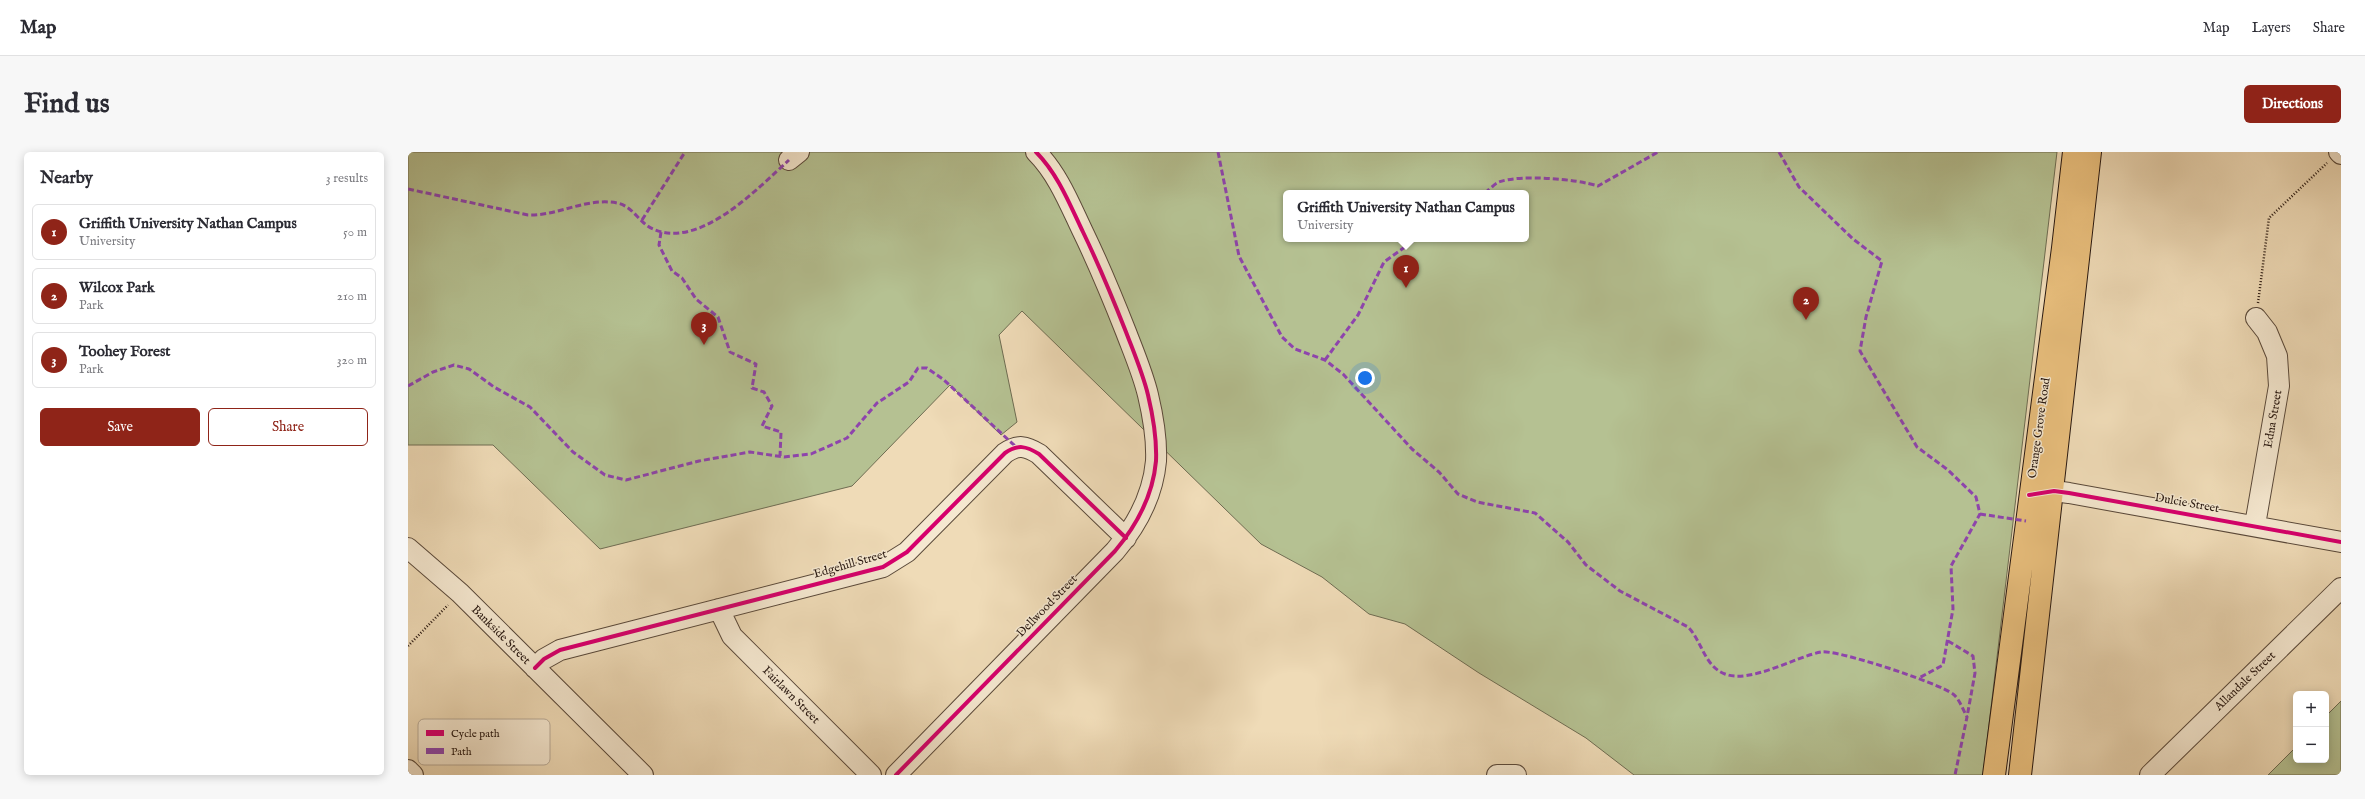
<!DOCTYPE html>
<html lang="en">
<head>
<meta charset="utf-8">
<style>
  :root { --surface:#fff; --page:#f7f7f7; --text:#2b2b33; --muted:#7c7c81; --line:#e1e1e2; --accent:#8f2418 }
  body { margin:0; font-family:"IM FELL English",serif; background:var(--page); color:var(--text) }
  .controls { position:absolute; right:12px; bottom:12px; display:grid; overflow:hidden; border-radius:6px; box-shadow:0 2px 10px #0003 }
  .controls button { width:36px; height:36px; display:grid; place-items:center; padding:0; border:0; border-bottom:1px solid var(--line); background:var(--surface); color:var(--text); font:20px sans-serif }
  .you { position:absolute; left:957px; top:226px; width:14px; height:14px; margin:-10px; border:3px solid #fff; border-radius:50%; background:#1a73e8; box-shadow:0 0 0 6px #1a73e833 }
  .badge { display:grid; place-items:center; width:26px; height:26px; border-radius:50%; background:var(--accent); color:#fff; font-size:13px; font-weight:700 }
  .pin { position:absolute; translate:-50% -33px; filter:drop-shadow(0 1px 2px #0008) }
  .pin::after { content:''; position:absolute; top:21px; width:14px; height:12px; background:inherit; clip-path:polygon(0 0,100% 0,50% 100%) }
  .popup { position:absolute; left:875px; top:38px; width:246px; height:52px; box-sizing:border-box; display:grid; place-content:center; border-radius:6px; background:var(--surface); filter:drop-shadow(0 1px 3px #0005); font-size:13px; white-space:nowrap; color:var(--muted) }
  .popup b { font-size:15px; color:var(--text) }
  .popup::after { content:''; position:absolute; left:50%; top:100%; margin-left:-8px; border:8px solid transparent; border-top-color:var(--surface) }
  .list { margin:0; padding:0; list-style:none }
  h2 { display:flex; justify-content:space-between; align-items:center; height:52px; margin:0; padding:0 16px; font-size:17px }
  h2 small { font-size:13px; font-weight:400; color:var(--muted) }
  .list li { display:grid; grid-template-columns:26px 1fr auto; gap:12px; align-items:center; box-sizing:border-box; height:56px; margin:0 8px 8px; padding:0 8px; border:1px solid var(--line); border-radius:6px }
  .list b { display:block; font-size:15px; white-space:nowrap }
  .list p { margin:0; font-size:13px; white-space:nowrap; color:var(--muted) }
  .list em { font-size:13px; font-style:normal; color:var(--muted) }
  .actions { display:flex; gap:8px; padding:12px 16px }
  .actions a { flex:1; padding:9px 0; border:1px solid var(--accent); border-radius:6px; text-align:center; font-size:14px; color:var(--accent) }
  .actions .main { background:var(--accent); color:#fff }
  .map { position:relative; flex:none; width:1933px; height:623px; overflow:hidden; border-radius:6px }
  header { display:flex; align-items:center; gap:24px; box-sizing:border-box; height:56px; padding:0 20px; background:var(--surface); border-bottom:1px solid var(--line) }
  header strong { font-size:19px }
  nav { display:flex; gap:22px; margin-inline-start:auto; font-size:14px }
  .intro { display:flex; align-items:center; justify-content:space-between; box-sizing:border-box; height:96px; padding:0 24px }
  h1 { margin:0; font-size:28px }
  .button { padding:10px 18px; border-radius:6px; background:var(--accent); color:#fff; font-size:14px; font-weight:700 }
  main { display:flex; gap:24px; padding:0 24px }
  aside { flex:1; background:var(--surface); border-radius:6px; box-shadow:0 2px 10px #0003 }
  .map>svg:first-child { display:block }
  .green { fill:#b5c192; stroke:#6e6c52; fill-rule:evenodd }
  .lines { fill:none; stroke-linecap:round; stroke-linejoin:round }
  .minor-casing { stroke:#5a493a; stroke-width:22 }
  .major-casing { stroke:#281811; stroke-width:24 }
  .path { stroke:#281811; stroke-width:2.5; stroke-dasharray:1 2; stroke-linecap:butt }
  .minor { stroke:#f5e8d0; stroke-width:20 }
  .major { stroke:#e8be7c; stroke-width:22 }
  .quiet { stroke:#8e44ad; stroke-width:3; stroke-dasharray:6 3; stroke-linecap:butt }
  .cycleway-casing { stroke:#f5e8d0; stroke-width:6 }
  .cycleway { stroke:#d6006c; stroke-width:4 }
  .labels { text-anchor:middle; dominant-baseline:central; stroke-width:3; stroke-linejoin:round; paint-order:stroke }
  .street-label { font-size:12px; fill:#281811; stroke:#f5e8d0 }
  .key { fill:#f5e8d0; stroke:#b8aa97; stroke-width:1 }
  .key-label { font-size:11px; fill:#281811 }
</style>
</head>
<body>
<header>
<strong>Map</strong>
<nav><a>Map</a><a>Layers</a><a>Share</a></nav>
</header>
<div class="intro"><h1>Find us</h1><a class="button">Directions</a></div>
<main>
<aside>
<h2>Nearby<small>3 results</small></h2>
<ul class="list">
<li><span class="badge">1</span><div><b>Griffith University Nathan Campus</b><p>University</p></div><em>50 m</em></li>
<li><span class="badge">2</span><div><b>Wilcox Park</b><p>Park</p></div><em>210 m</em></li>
<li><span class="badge">3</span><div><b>Toohey Forest</b><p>Park</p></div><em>320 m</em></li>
</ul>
<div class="actions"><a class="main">Save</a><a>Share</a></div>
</aside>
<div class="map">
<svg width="1933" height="623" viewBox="0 0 1933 623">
  <rect width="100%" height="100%" fill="#efdbb7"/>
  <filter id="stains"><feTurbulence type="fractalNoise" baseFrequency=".005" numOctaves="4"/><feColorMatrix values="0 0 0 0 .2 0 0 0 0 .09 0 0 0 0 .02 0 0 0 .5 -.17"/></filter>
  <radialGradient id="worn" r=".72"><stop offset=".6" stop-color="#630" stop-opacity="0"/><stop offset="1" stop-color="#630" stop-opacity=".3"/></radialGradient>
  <!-- green -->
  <path class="green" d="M0,0H1649L1575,623H1226L1178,586L1071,521L997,472L961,462L914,425L853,392L614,159L591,183L609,270L593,283L542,233L444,334L192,397L85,293H0ZM878,41H1118V87H878Z
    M1933,549V623H1860L1888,595V608H1918V564Z"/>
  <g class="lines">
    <!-- minor casing -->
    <g class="minor-casing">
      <path id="minor" d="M1931,0L1933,2
        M381,8L391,0
        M1628,342L1646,339L1661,341L1933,390
        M1847,373L1871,234L1869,204L1859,180L1848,166
        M0,396L52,441L235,623
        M311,457L324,484L463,623
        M127,516L136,507L152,498L475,415L499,400L597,301C610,292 618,294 631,302L718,386
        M0,618L5,623
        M488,623L707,399C729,373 745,343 748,309C749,287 745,264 740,243C735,222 726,201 718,180C705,147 691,113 675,80C662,53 650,22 628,0
        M1089,623H1108
        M1742,623L1933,436"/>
    </g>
    <!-- major casing -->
    <g class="major-casing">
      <path id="major" d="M1586,623L1655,96L1666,0
        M1612,623L1682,0"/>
    </g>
    <!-- path -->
    <path class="path" d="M1850,151L1861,66L1919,11
      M0,494L40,453"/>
    <!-- minor -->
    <use href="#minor" class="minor"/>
    <!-- major -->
    <use href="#major" class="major"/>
    <!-- quiet -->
    <path class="quiet" d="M810,0L831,104L874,185L887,197L917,208L935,222L1004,297L1031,320L1050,342L1069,350L1127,361L1160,390L1178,413L1212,439L1280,475C1294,489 1296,514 1317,522C1342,532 1387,505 1413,500C1428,497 1531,531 1545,542C1551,546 1555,558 1559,565L1547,623
      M1371,0L1391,35L1445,87L1474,109L1458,165L1452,199L1509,295L1540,318L1568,345L1572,362L1543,414L1545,457L1535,513L1511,526
      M0,37L120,63C150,64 179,45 209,51C225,54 231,71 245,77C292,98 350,36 381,8
      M1077,41C1081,38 1086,32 1091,30C1113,22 1168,27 1190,34L1250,0
      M234,68L277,0
      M253,80L251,93L264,119L274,126L288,147L310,165L322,200L348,212L344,236L356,240L364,254L354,274L373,280L372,304
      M917,208L950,163L976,110L1008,87
      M0,234L25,220L46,213L61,217L86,235L122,255L165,300L197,323L218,328L291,309L342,300L376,305L403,302L439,286L469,251L501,230L510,216H519L536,228L607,294
      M1572,362L1618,369
      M1540,489L1565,504L1567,521L1559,565"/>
    <!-- cycleway casing -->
    <g class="cycleway-casing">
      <path id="cycleway" d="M1621,343L1646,339L1661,341L1933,390
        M127,516L136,507L152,498L475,415L499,400L597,301C610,292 618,294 631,302L718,386
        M488,623L707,399C729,373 745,343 748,309C749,287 745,264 740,243C735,222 726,201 718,180C705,147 691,113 675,80C662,53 650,22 628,0"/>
    </g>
    <!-- cycleway -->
    <use href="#cycleway" class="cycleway"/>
  </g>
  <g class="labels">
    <!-- street labels -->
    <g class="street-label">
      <text transform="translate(1865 267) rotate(-80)">Edna Street</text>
      <text transform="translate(1631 276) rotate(-82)">Orange Grove Road</text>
      <text transform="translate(1779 351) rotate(10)">Dulcie Street</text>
      <text transform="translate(442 412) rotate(-16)">Edgehill Street</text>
      <text transform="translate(639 454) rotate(-46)">Dellwood Street</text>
      <text transform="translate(93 483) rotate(45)">Bankside Street</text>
      <text transform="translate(1837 529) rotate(-44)">Allandale Street</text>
      <text transform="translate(383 543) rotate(45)">Fairlawn Street</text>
    </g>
  </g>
  <!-- legend -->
  <rect x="10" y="567" width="132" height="46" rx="6" class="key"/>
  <rect x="18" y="578" width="18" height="6" fill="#d6006c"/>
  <rect x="18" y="596" width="18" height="6" fill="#8e44ad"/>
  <g class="key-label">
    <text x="43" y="585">Cycle path</text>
    <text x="43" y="603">Path</text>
  </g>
  <rect width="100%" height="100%" filter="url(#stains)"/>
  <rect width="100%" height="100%" fill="url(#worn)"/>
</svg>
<div class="controls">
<button>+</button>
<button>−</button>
</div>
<div class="you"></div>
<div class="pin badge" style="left:998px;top:136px">1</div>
<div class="popup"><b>Griffith University Nathan Campus</b>University</div>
<div class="pin badge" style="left:1398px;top:168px">2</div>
<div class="pin badge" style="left:296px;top:193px">3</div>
</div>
</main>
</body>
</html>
